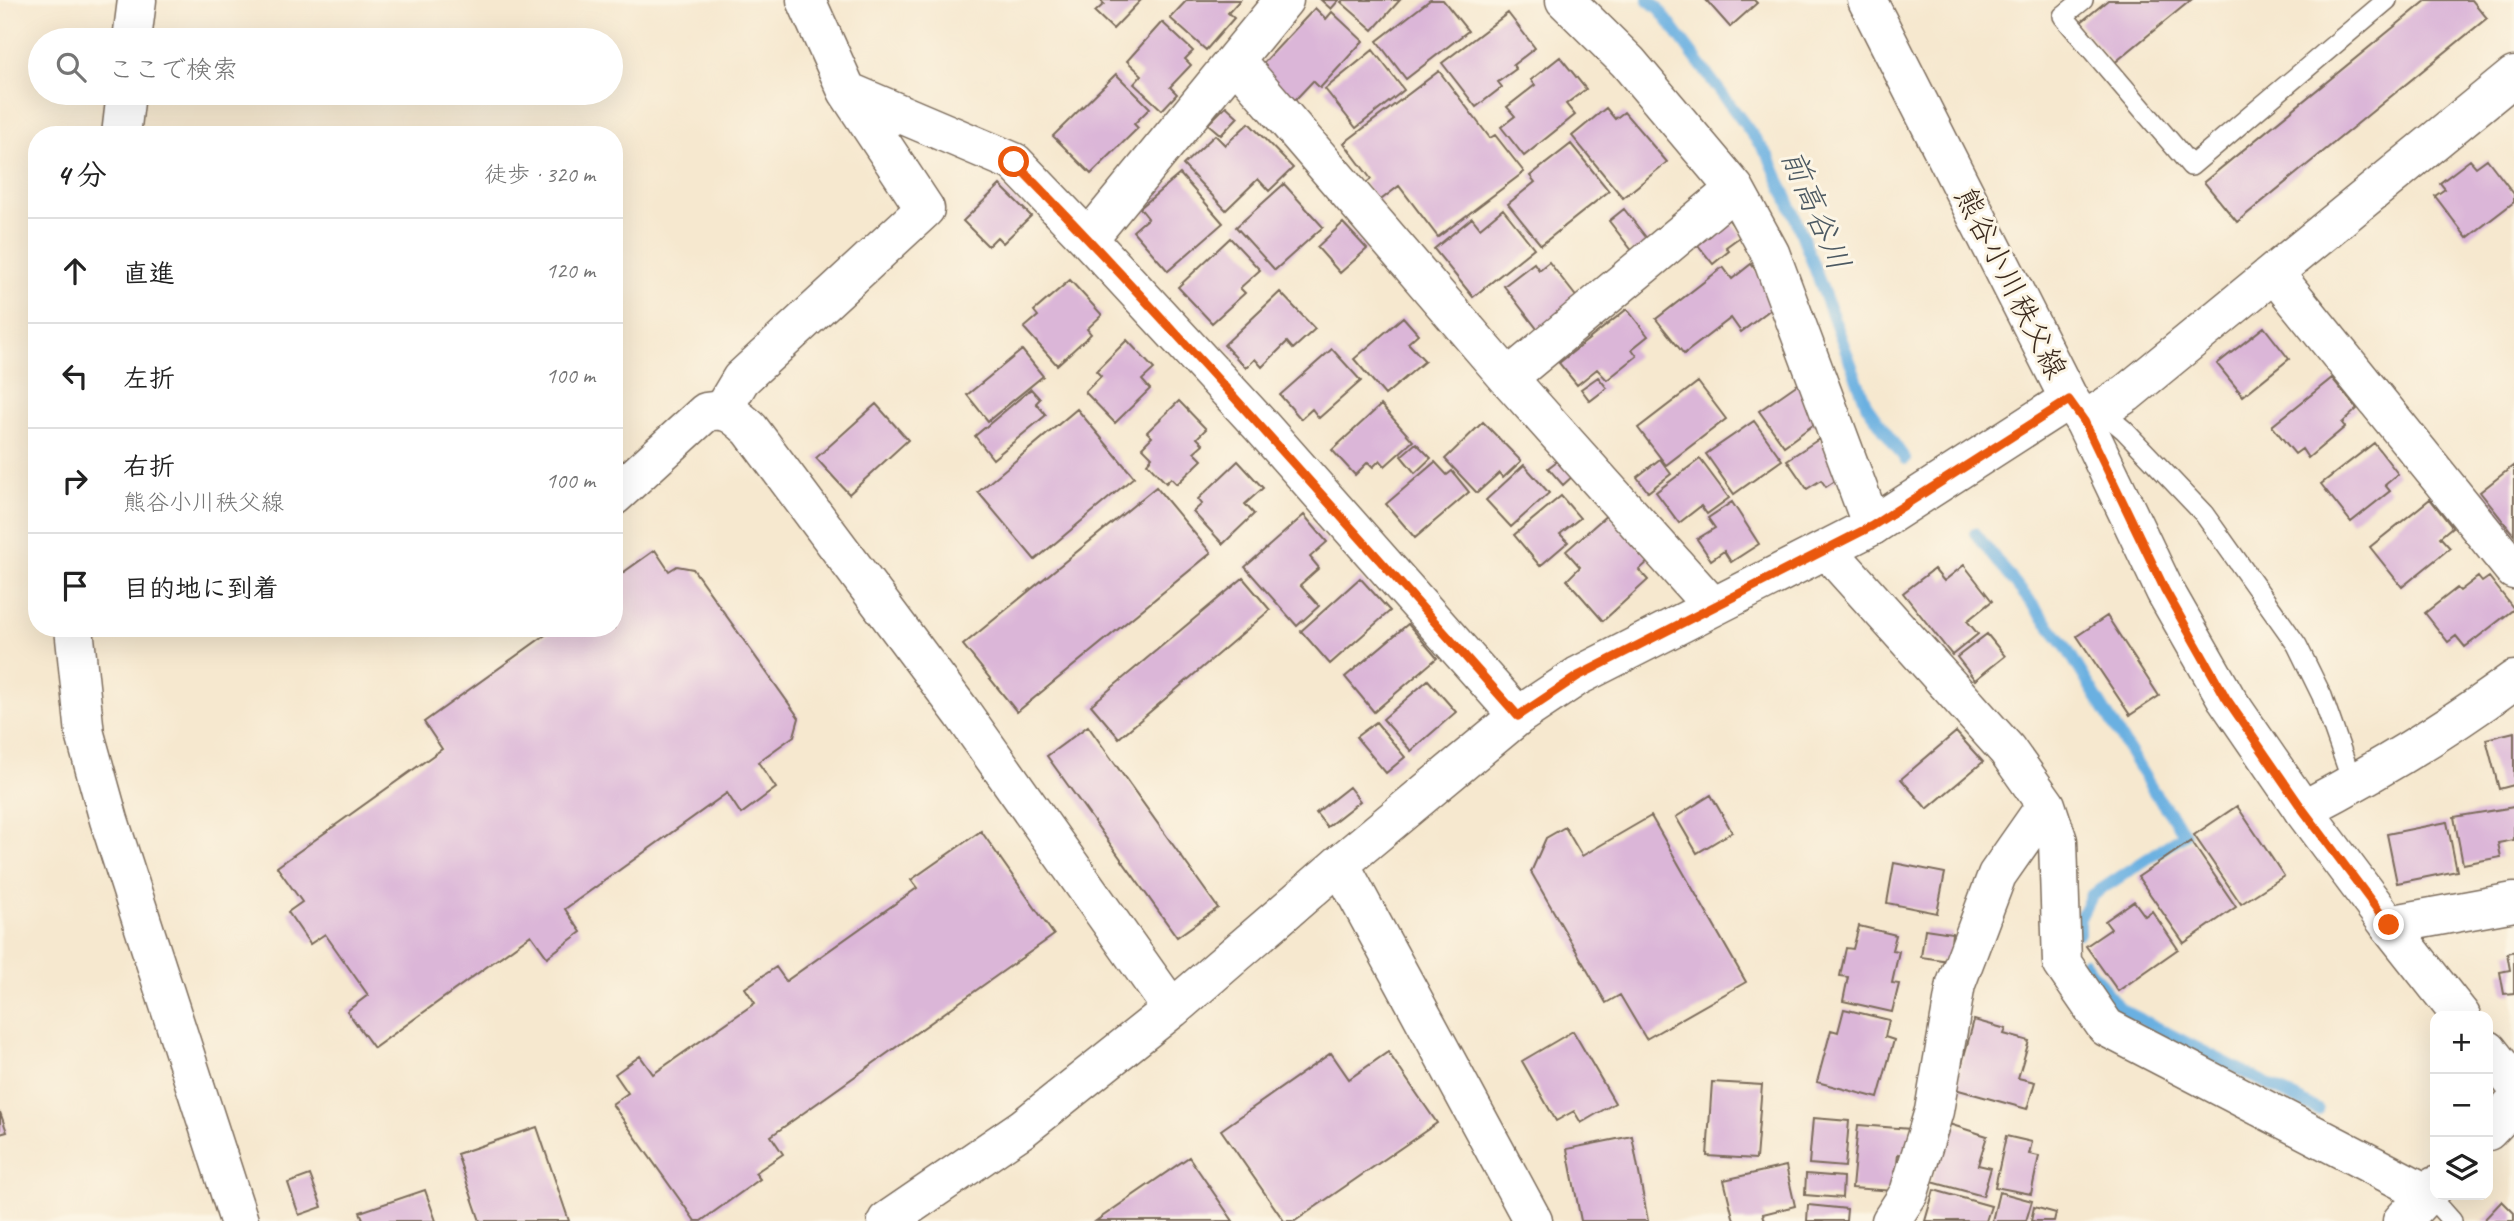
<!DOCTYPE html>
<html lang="ja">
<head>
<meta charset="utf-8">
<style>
  :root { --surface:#fff; --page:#f2f2f2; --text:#222; --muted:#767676; --line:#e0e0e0 }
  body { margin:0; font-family:Caveat,"Klee One",sans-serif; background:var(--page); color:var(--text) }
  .controls { position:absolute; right:21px; bottom:21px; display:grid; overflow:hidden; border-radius:14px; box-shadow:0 7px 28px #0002 }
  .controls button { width:63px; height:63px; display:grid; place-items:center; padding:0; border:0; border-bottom:2px solid var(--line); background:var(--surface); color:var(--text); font:35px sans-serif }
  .stop { position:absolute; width:21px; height:21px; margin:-16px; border:5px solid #ea580c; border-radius:50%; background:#fff }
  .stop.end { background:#ea580c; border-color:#fff; box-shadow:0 2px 7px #0008 }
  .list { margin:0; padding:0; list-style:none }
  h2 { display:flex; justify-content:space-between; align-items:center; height:91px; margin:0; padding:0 28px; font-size:30px }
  h2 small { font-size:23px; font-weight:400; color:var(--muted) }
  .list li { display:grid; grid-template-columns:46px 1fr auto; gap:21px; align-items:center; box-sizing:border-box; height:105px; padding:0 28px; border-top:2px solid var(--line) }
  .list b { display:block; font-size:26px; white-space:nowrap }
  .list p { margin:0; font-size:23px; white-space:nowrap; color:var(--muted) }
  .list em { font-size:23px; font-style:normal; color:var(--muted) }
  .icon { flex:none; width:38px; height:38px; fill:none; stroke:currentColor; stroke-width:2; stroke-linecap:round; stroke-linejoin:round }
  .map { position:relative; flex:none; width:2514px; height:1221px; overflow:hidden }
  .search { position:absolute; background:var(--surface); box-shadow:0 7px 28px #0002; left:28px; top:28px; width:595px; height:77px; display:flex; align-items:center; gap:18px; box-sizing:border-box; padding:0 24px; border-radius:38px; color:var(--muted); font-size:26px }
  .panel { position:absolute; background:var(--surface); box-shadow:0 7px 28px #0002; left:28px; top:126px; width:595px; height:511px; border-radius:28px }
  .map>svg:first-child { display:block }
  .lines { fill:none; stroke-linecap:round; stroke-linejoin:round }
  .stream { stroke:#6bb0e1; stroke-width:12 }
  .building { fill:#dbb6d8 }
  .service-casing { stroke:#7c6c5c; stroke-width:22 }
  .minor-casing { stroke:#7c6c5c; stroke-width:41 }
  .tertiary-casing { stroke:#7c6c5c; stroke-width:41 }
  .primary-casing { stroke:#7c6c5c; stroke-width:41 }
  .service { stroke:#fff; stroke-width:19 }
  .minor { stroke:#fff; stroke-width:38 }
  .tertiary { stroke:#fff; stroke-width:38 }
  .primary { stroke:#fff; stroke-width:38 }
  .route { stroke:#ea580c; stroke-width:9 }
  .labels { text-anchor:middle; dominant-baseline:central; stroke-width:6; stroke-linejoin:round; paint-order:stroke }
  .street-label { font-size:30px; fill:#3b2a1e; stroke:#fcf5e5 }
  .water-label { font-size:32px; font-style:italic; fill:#4c5962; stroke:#fcf5e5 }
</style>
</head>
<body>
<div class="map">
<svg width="2514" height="1221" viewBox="0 0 2514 1221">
  <rect width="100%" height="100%" fill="#fcf5e5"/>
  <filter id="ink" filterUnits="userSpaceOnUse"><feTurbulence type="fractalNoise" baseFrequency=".0143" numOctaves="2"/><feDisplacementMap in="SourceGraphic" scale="14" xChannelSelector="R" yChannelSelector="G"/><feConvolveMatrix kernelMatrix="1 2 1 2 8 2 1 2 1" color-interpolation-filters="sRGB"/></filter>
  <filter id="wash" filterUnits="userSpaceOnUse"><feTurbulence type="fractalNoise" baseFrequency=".00686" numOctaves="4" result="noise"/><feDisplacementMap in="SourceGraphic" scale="28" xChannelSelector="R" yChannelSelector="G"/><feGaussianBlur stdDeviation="1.57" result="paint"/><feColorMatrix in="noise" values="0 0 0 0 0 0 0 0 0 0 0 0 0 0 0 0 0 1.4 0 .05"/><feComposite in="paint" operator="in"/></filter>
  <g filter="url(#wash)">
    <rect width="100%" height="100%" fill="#f6e8cf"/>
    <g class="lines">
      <!-- stream -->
      <path class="stream" d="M1648,0L1658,8L1769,157L1795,217L1867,406L1905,459
        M1975,533L2064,644L2154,792L2185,834L2091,896L2079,920V933
        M2085,963L2119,1008L2318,1110"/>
    </g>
    <g id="blocks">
      <!-- building -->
      <path class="building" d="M1100,0H1141L1113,29L1095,12L1104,4Z
        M1187,0H1240L1228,13L1234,18L1206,50L1170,18Z
        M1321,0H1339L1331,9Z
        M1343,0H1400L1373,30L1341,2Z
        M1430,0H1443L1468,31L1406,79L1377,41Z
        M1706,0H1754L1757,3L1730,27Z
        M2108,0H2191L2113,64L2080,23Z
        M2427,0H2472L2487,18L2237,222L2204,182Z
        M1315,8L1326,19L1332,12L1363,41L1320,88L1313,81L1295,100L1259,68Z
        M1508,13L1535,48L1513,65L1516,69L1498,82L1502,87L1476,107L1442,63Z
        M1162,22L1193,51L1185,59L1191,65L1170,87L1177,94L1162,110L1134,84L1142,75L1127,61Z
        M1373,50L1404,90L1356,128L1325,89Z
        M1560,57L1586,89L1566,104L1575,115L1524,156L1501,127L1515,116L1507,107L1535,85L1531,80Z
        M1439,71L1490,138L1495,135L1524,172L1438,237L1399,186L1378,202L1365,184L1371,179L1344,143Z
        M1116,74L1150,108L1134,124L1138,128L1091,174L1053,136Z
        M1226,106L1238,117L1221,135L1208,124Z
        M1606,108L1615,119L1624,112L1667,162L1623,198L1572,136Z
        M1249,123L1293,168L1269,191L1258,179L1226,210L1183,165L1215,135L1225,145Z
        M1571,144L1609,191L1541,245L1508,204L1535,182L1530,176Z
        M2487,159L2514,194V202L2467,238L2435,196L2445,189L2440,183L2470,160L2476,167Z
        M1180,174L1223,223L1168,271L1133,231L1148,218L1140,208Z
        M1284,184L1323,227L1275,270L1236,227Z
        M1000,185L1031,216L1003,243L997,237L988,246L963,221Z
        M1503,209L1534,248L1473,297L1434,249L1472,218L1480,228Z
        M1624,209L1652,245L1637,257L1609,221Z
        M1726,216L1741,236L1726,247L1729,251L1713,264L1698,245L1710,236L1706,231Z
        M1343,223L1367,249L1340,273L1317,247Z
        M1230,238L1260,270L1240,288L1245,293L1212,323L1178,287Z
        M1549,262L1578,299L1538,330L1504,286L1534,263L1539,270Z
        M1751,264L1780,302L1741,332L1731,318L1684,354L1656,319L1723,267L1732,279Z
        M1070,280L1102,315L1087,329L1091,334L1057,365L1024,328L1038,316L1034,311Z
        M1280,292L1315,329L1293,349L1287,342L1262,367L1255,359L1246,368L1224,345Z
        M1627,309L1648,336L1632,349L1637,356L1607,380L1597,369L1577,385L1559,363Z
        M1403,317L1418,334L1408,343L1425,361L1385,395L1354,359Z
        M2264,327L2289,359L2243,396L2217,364Z
        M1127,340L1154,369L1142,380L1150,389L1115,423L1085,392L1101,376L1096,371Z
        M1332,349L1361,381L1319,418L1312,409L1301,419L1280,395Z
        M1022,350L1043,376L988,421L967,395Z
        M1598,377L1607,388L1590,401L1581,389Z
        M2332,378L2357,409L2342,423L2345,427L2308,458L2302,449L2295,454L2272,426Z
        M1805,379L1820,420L1784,446L1759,411Z
        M1698,382L1726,419L1666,465L1638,428Z
        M1031,389L1040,399L1036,403L1046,415L993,459L975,436Z
        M1179,401L1206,429L1197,438L1203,444L1194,452L1202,460L1177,484L1171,478L1166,483L1147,463L1152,457L1142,447L1152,437L1147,432Z
        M876,404L908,440L849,494L816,458Z
        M1381,405L1413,441L1385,466L1380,460L1373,467L1368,462L1355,475L1332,450Z
        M1077,409L1134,477L1035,560L978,492Z
        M1754,421L1782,460L1734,494L1706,454Z
        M1483,422L1521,461L1503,478L1499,473L1477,493L1445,459Z
        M1819,439L1844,475L1826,487L1821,480L1807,489L1787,460Z
        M1416,443L1431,458L1415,473L1401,456Z
        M2374,443L2398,474L2385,485L2390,491L2351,522L2321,484Z
        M1561,458L1575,474L1563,485L1548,468Z
        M1660,459L1671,474L1648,492L1637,477Z
        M1700,459L1729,498L1707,514L1701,506L1679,523L1656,492Z
        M1238,461L1263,488L1245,504L1254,514L1223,544L1193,512L1202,504L1198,499Z
        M1435,462L1447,475L1452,471L1469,492L1415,538L1386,504Z
        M1524,465L1549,493L1511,527L1486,500Z
        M2514,465V535L2480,492Z
        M1156,487L1211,553L1017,712L963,645Z
        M1561,496L1580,518L1560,534L1568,542L1540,566L1514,535Z
        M2430,499L2452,527L2440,537L2450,548L2402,587L2370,547Z
        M1732,502L1759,544L1731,562L1724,551L1711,560L1697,539L1715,528L1708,518Z
        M1608,514L1650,560L1639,570L1648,580L1603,621L1567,580L1580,567L1566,551Z
        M1304,515L1327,542L1310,557L1319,568L1300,585L1319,606L1297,626L1245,567Z
        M655,550L669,571L677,566L693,569L799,718L794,736L758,762L776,788L741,814L727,793L565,909L581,932L547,957L531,935L374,1048L347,1011L368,995L325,934L310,944L288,912L302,902L277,867L442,749L424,722L555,628H614V579Z
        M1964,565L1992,601L1967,621L1978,634L1952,655L1903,593L1934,569L1944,581Z
        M2478,577L2482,582L2489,577L2514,609L2465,647L2456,636L2448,642L2425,613L2457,588L2460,591Z
        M1243,578L1270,610L1119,738L1091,705Z
        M1360,578L1390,611L1330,664L1301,631Z
        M2107,616L2159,696L2130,715L2077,636Z
        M1408,624L1437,658L1374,712L1345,677Z
        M1987,634L2005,656L1975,680L1957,657Z
        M1428,680L1456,712L1411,751L1383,719Z
        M1376,722L1405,757L1386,773L1356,737Z
        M1088,726L1218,908L1177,937L1047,756Z
        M1956,732L1983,762L1927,809L1901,779Z
        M2514,732V785L2499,789L2486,739Z
        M1349,787L1360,801L1327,827L1316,813Z
        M1711,795L1732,832L1697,853L1676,817Z
        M2237,806L2284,876L2241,904L2194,835Z
        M2514,807V840L2498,843L2501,857L2463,864L2454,817Z
        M1651,816L1746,982L1646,1039L1620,995L1606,1003L1531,872L1546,838L1565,827L1582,856Z
        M2447,822L2457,871L2397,883L2387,834Z
        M981,831L1054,935L771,1136L783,1154L755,1173L760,1179L701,1221H695L612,1104L628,1093L615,1074L640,1056L653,1074L755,1003L745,988L776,967L786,981L917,888L911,880Z
        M2191,841L2236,907L2184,943L2138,877Z
        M1894,863L1945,873L1937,913L1887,903Z
        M2134,901L2145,916L2152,911L2178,949L2118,991L2086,946L2111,929L2105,921Z
        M1859,926L1896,935L1892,950L1899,951L1892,983L1899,984L1892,1012L1843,1001L1848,977L1840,976L1846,948L1853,949Z
        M1925,929L1952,933L1949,961L1921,957Z
        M2514,951V993L2504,994L2500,972L2510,970L2507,953Z
        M1844,1009L1889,1020L1885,1037L1894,1040L1878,1098L1817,1082L1831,1030L1838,1032Z
        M1974,1020L2006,1029L2004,1034L2029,1041L2018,1078L2035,1082L2027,1109L1955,1089Z
        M1573,1031L1615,1103L1581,1123L1574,1111L1556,1121L1522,1061Z
        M1388,1052L1437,1123L1295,1221H1284L1221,1130L1331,1053L1349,1079Z
        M1712,1082L1762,1085L1756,1159L1707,1156Z
        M0,1112L7,1132L0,1134Z
        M1813,1118L1849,1121L1845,1167L1809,1164Z
        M1949,1124L1987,1136L1978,1165L1991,1168L1983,1196L1932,1182Z
        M1858,1125L1911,1129L1908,1156L1898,1154L1894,1191L1852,1188Z
        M537,1127L569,1221H480L457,1154Z
        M1632,1136L1648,1221H1581L1567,1149Z
        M2006,1136L2032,1142L2029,1154L2039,1156L2031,1194L1995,1187Z
        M1189,1157L1233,1221H1096Z
        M1786,1166L1795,1206L1763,1214L1765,1221H1734L1724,1180Z
        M1806,1174L1843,1177L1842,1198L1805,1195Z
        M310,1175L322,1207L299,1215L288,1183Z
        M425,1190L436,1221H357L363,1219L360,1212Z
        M1934,1190L1991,1206L1986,1221H1925Z
        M1999,1192L2032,1201L2026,1221H1992Z
        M2502,1201L2514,1213V1221H2483Z
        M1808,1205L1847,1209L1846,1221H1807Z
        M2034,1207L2056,1213L2054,1221H2031Z"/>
    </g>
  </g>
  <g filter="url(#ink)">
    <use href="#blocks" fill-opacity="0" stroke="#7c6c5c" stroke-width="2"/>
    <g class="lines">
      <!-- service casing -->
      <g class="service-casing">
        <path id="service" d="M2083,0L2063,16L2191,166L2387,0
          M2100,410L2124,430L2204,514L2297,645L2322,696L2353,784
          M2428,1194L2452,1221"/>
      </g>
      <!-- minor casing -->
      <g class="minor-casing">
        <path id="minor" d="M806,0L847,91L1014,162L1088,239
          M1284,0L1088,239L1262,427L1518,716
          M1565,0L1628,62L1735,189L1770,253L1872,526
          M1235,60L1508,378L1712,606
          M2274,273L2514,570
          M1508,378L1735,189
          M723,409L741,379L925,209L847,91
          M2084,421L2127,393L2514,76
          M1827,550L2007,750L2046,805L2058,841L2062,963L2106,1027L2428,1194
          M2303,810C2376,772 2448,729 2514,680
          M1340,864L1533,1221
          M2389,925L2514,902
          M2488,1131L2514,1104
          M1891,1221L1909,1193L1934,1111L1956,984L1997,875L2046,805
          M2402,1221L2435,1186"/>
      </g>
      <!-- tertiary casing -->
      <g class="tertiary-casing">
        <path id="tertiary" d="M132,40L137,0
          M121,135L126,93
          M614,496L706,412C728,408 733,414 750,429L963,714L1172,1009
          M74,628L85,734L109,820L239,1221
          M887,1221L1023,1128L1172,1009L1340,864L1518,716L1578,676L1872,526L2069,399"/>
      </g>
      <!-- primary casing -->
      <g class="primary-casing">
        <path id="primary" d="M1867,0L2069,399L2084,421L2165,591L2226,698L2303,810L2389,925L2461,1016
          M2488,1050L2514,1083"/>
      </g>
      <!-- service -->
      <use href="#service" class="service"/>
      <!-- minor -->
      <use href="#minor" class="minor"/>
      <!-- tertiary -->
      <use href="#tertiary" class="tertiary"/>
      <!-- primary -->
      <use href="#primary" class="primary"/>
    </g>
  </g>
  <g class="lines" filter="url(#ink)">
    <!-- route -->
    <path class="route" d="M1014,162C1188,341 1352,529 1518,716L1578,676L1872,526L2069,400L2084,421L2165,590L2226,698L2303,810L2389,925"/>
  </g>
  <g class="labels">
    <!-- street labels -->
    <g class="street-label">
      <text transform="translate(2011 283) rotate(63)">熊谷小川秩父線</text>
    </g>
    <!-- water labels -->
    <g class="water-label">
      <text transform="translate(1816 210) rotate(67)">前高谷川</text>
    </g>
  </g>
</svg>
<div class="controls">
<button>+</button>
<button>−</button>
<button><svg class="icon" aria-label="layers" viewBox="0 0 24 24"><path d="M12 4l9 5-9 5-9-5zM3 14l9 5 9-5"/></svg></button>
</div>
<div class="stop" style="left:1014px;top:162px"></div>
<div class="stop end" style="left:2389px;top:925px"></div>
<div class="search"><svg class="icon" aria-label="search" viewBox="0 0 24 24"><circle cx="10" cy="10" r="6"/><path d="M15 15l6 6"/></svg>ここで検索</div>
<section class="panel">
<h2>4 分<small>徒歩 · 320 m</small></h2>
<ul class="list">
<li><svg class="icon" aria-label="ahead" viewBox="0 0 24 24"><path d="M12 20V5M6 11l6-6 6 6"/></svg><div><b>直進</b></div><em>120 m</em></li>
<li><svg class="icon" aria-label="left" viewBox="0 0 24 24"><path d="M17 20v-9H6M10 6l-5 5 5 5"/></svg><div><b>左折</b></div><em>100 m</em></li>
<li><svg class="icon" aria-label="right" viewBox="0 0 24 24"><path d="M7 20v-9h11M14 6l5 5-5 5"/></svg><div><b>右折</b><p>熊谷小川秩父線</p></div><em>100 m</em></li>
<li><svg class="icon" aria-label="arrive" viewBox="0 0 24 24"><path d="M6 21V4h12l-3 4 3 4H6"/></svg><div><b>目的地に到着</b></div></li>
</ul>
</section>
</div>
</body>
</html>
